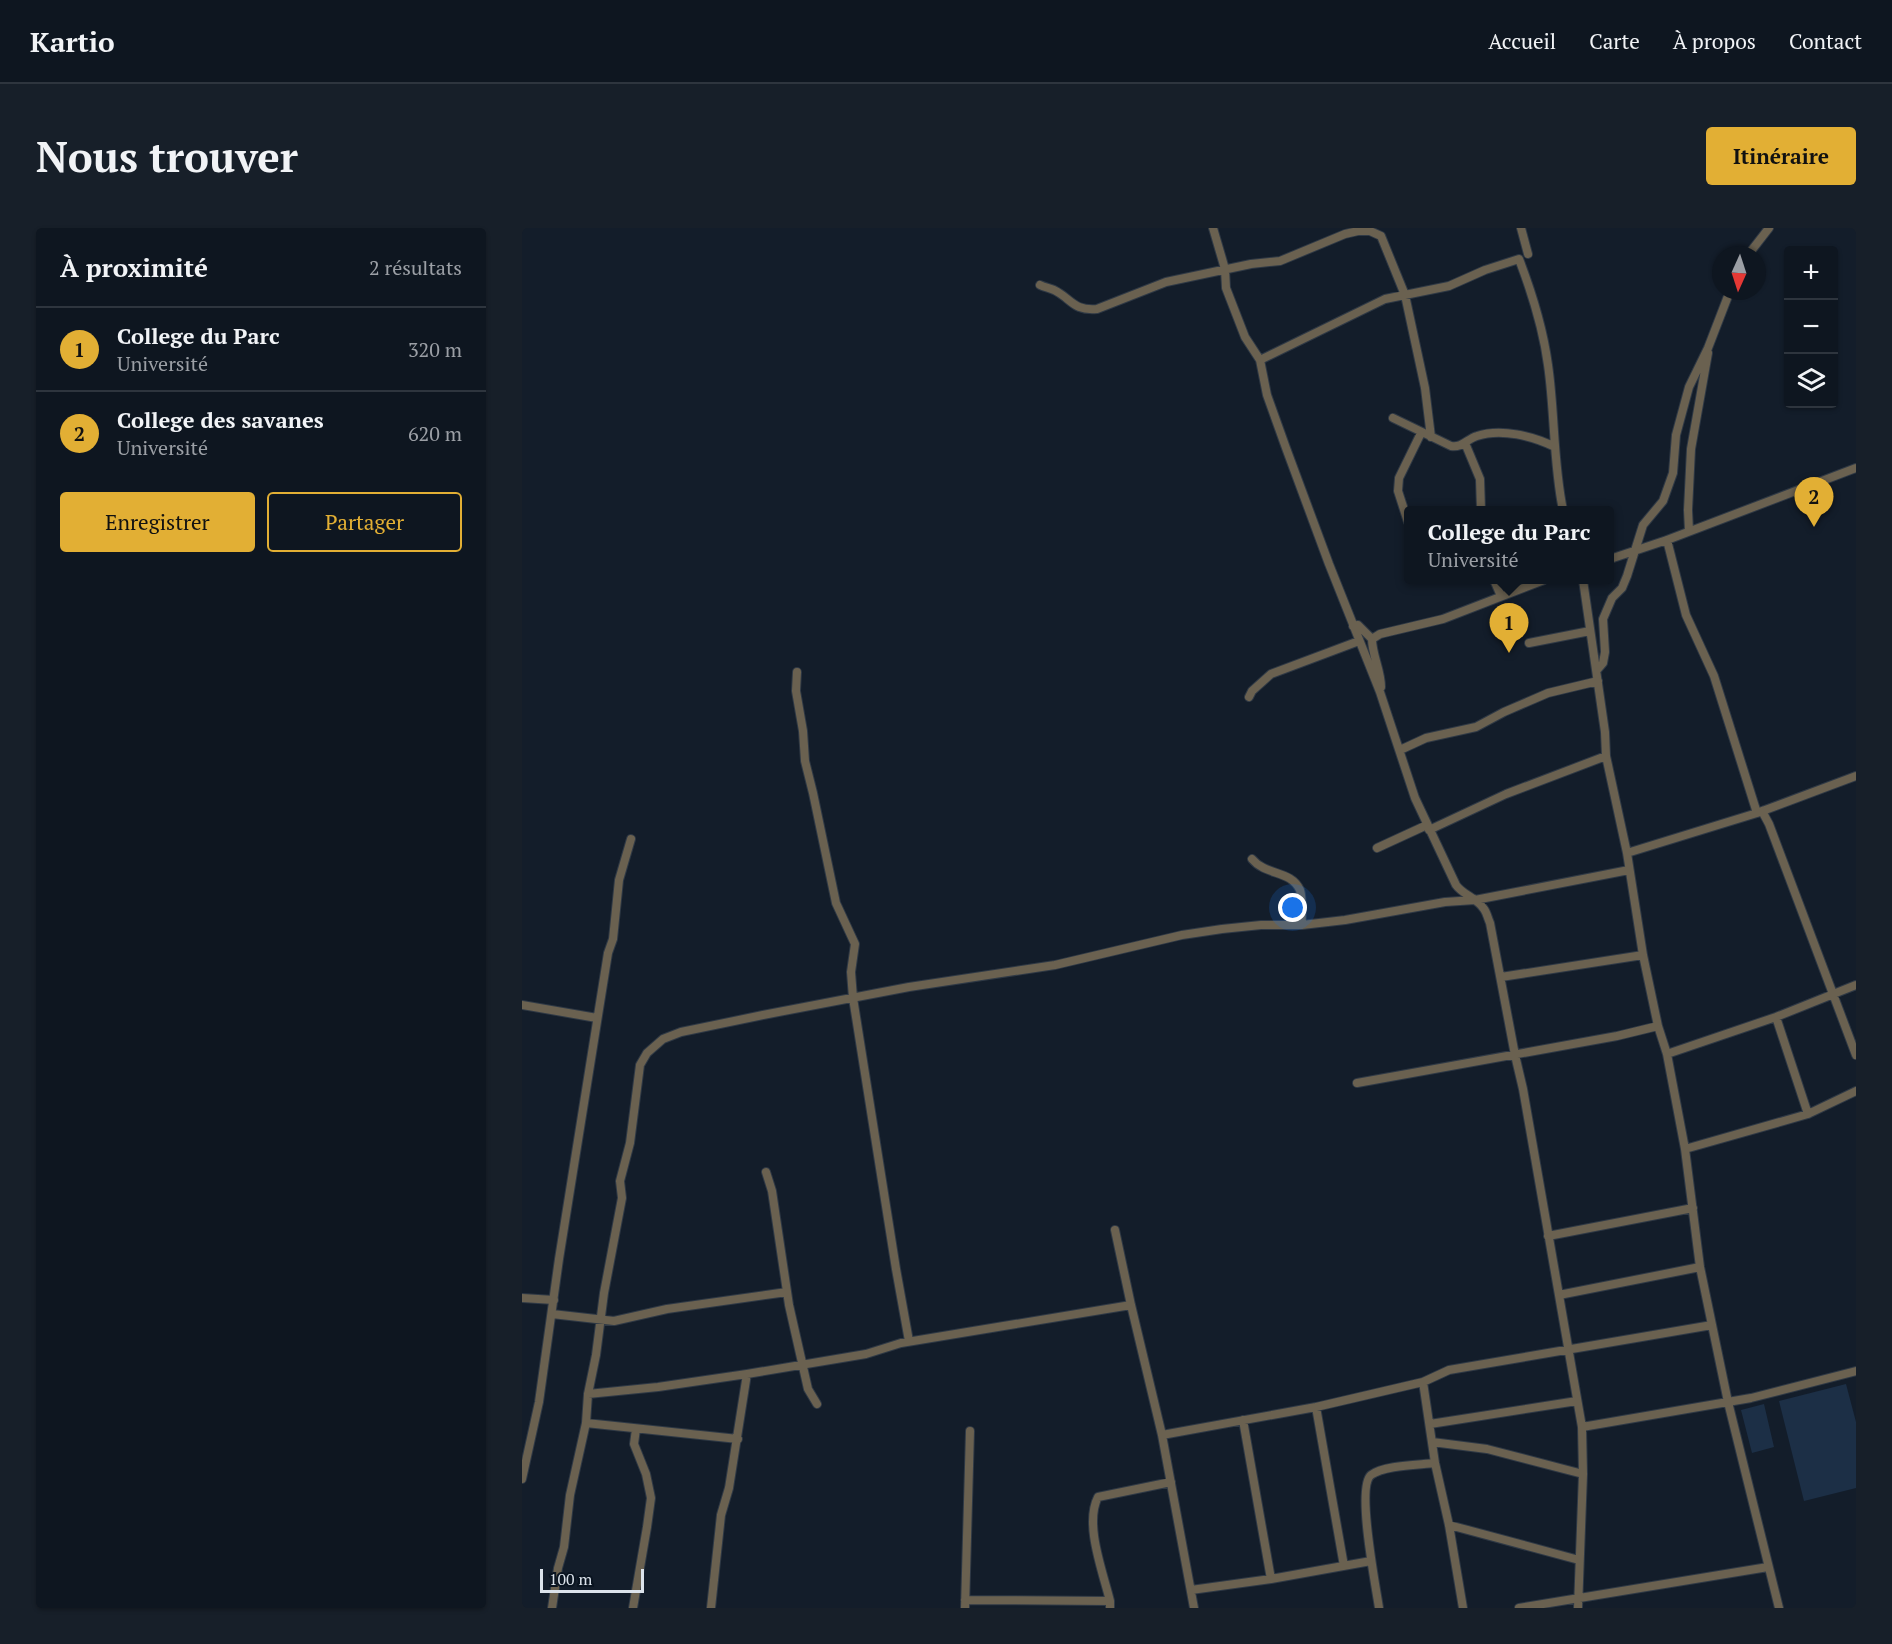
<!DOCTYPE html>
<html lang="fr">
<head>
<meta charset="utf-8">
<style>
  :root { --surface:#0e1620; --page:#171f29; --text:#f1f3f6; --muted:#9b9fa5; --line:#2e353e; --accent:#e2af34 }
  body { margin:0; font-family:"PT Serif",serif; background:var(--page); color:var(--text) }
  .controls { position:absolute; right:18px; top:18px; display:grid; overflow:hidden; border-radius:6px; box-shadow:0 2px 4px #0004 }
  .controls button { width:54px; height:54px; display:grid; place-items:center; padding:0; border:0; border-bottom:2px solid var(--line); background:var(--surface); color:var(--text); font:30px sans-serif }
  .compass { position:absolute; left:1190px; top:18px; width:54px; height:54px; border-radius:50%; background:var(--surface); box-shadow:0 2px 4px #0004; rotate:183deg }
  .scale { position:absolute; left:18px; bottom:15px; width:104px; box-sizing:border-box; padding-left:6px; border:3px solid #dce3eb; border-top:0; font-size:16px; line-height:21px; white-space:nowrap; color:#dce3eb; -webkit-text-stroke:4px #0a1420; paint-order:stroke }
  .you { position:absolute; left:771px; top:680px; width:21px; height:21px; margin:-15px; border:4px solid #fff; border-radius:50%; background:#1a73e8; box-shadow:0 0 0 9px #1a73e833 }
  .badge { display:grid; place-items:center; width:39px; height:39px; border-radius:50%; background:var(--accent); color:#111; font-size:20px; font-weight:700 }
  .pin { position:absolute; translate:-50% -50px; filter:drop-shadow(0 2px 3px #0008) }
  .pin::after { content:''; position:absolute; top:32px; width:21px; height:18px; background:inherit; clip-path:polygon(0 0,100% 0,50% 100%) }
  .popup { position:absolute; left:882px; top:278px; width:210px; height:78px; box-sizing:border-box; display:grid; place-content:center; border-radius:6px; background:var(--surface); filter:drop-shadow(0 2px 4px #0005); font-size:20px; white-space:nowrap; color:var(--muted) }
  .popup b { font-size:22px; color:var(--text) }
  .popup::after { content:''; position:absolute; left:50%; top:100%; margin-left:-12px; border:12px solid transparent; border-top-color:var(--surface) }
  .list { margin:0; padding:0; list-style:none }
  h2 { display:flex; justify-content:space-between; align-items:center; height:78px; margin:0; padding:0 24px; font-size:26px }
  h2 small { font-size:20px; font-weight:400; color:var(--muted) }
  .list li { display:grid; grid-template-columns:39px 1fr auto; gap:18px; align-items:center; box-sizing:border-box; height:84px; padding:0 24px; border-top:2px solid var(--line) }
  .list b { display:block; font-size:22px; white-space:nowrap }
  .list p { margin:0; font-size:20px; white-space:nowrap; color:var(--muted) }
  .list em { font-size:20px; font-style:normal; color:var(--muted) }
  .actions { display:flex; gap:12px; padding:18px 24px }
  .actions a { flex:1; padding:14px 0; border:2px solid var(--accent); border-radius:6px; text-align:center; font-size:21px; color:var(--accent) }
  .actions .main { background:var(--accent); color:#111 }
  .icon { flex:none; width:33px; height:33px; fill:none; stroke:currentColor; stroke-width:2; stroke-linecap:round; stroke-linejoin:round }
  .map { position:relative; flex:none; width:1334px; height:1380px; overflow:hidden; border-radius:6px }
  header { display:flex; align-items:center; gap:36px; box-sizing:border-box; height:84px; padding:0 30px; background:var(--surface); border-bottom:2px solid var(--line) }
  header strong { font-size:28px }
  nav { display:flex; gap:33px; margin-inline-start:auto; font-size:21px }
  .intro { display:flex; align-items:center; justify-content:space-between; box-sizing:border-box; height:144px; padding:0 36px }
  h1 { margin:0; font-size:42px }
  .button { padding:15px 27px; border-radius:6px; background:var(--accent); color:#111; font-size:21px; font-weight:700 }
  main { display:flex; gap:36px; padding:0 36px }
  aside { flex:1; background:var(--surface); border-radius:6px; box-shadow:0 2px 4px #0004 }
  .map>svg:first-child { display:block }
  .green { fill:#1c2f46 }
  .lines { fill:none; stroke-linecap:round; stroke-linejoin:round }
  .minor-casing { stroke:#2f3945; stroke-width:10 }
  .minor { stroke:#6a6150; stroke-width:8 }
</style>
</head>
<body>
<header>
<strong>Kartio</strong>
<nav><a>Accueil</a><a>Carte</a><a>À propos</a><a>Contact</a></nav>
</header>
<div class="intro"><h1>Nous trouver</h1><a class="button">Itinéraire</a></div>
<main>
<aside>
<h2>À proximité<small>2 résultats</small></h2>
<ul class="list">
<li><span class="badge">1</span><div><b>College du Parc</b><p>Université</p></div><em>320 m</em></li>
<li><span class="badge">2</span><div><b>College des savanes</b><p>Université</p></div><em>620 m</em></li>
</ul>
<div class="actions"><a class="main">Enregistrer</a><a>Partager</a></div>
</aside>
<div class="map">
<svg width="1334" height="1380" viewBox="0 0 1334 1380">
  <rect width="100%" height="100%" fill="#131d2a"/>
  <!-- green -->
  <path class="green" d="M1324,1156L1334,1194V1260L1282,1273L1257,1173Z
    M1242,1176L1252,1219L1230,1225L1219,1182Z"/>
  <g class="lines">
    <!-- minor casing -->
    <g class="minor-casing">
      <path id="minor" d="M691,0L703,41L704,60L723,109L738,132L745,167L764,220L807,336L858,464L893,570L934,657C941,667 955,670 962,681C965,685 966,691 968,695L993,827L1001,861L1060,1199L1061,1246L1056,1380
        M999,0L1006,26
        M1226,27L1247,0
        M518,57C522,59 527,60 532,62C550,71 551,83 575,81L644,54L729,36L758,33L823,6L836,3H848L859,8L883,67L903,160L909,209
        M738,132L863,71L927,58L963,42L997,31C1010,65 1021,100 1026,137C1033,185 1031,235 1041,282
        M871,190L929,218C940,220 945,211 955,208C979,200 1011,208 1033,219
        M943,215L958,251L959,282
        M886,294L876,263L877,250L899,205
        M1167,303L1166,282L1169,221L1186,125
        M1145,312L1164,387L1192,448L1235,585
        M1088,331L1145,312L1334,240
        M972,352L979,368
        M1061,352L1083,504L1084,528L1105,625L1121,727L1136,798L1145,826L1163,921L1178,1039L1206,1174L1257,1380
        M831,398L836,397L850,411
        M1007,415L1068,403
        M1075,442L1081,435L1083,424L1081,391L1090,370L1100,360L1105,348L1121,297L1141,273L1151,245L1154,207L1167,159L1186,120L1208,63
        M275,444L274,463L281,503L283,533L291,565L314,675L333,716L329,744L331,770L374,1041L387,1113
        M859,459C859,442 850,427 850,411L858,406L921,391L1022,352
        M727,469L730,463L749,446L837,413
        M878,522L904,510L954,499L982,484L1026,465L1076,453
        M1240,583L1247,596L1334,827
        M907,602L984,566L1084,528
        M855,620L905,597
        M1105,625L1235,585L1334,548
        M730,631C744,648 769,642 778,662C781,671 779,687 780,697
        M979,749L1121,727
        M0,777L75,790
        M1254,789L1286,886
        M1145,826L1254,789L1334,757
        M835,855L1095,808L1136,798
        M1163,921L1286,886L1334,863
        M244,944L250,963L267,1077L286,1161L295,1176
        M593,1002L609,1077L640,1207
        M1026,1008L1171,980
        M1037,1067L1178,1039
        M0,1070L32,1072
        M30,1086L92,1093L145,1081L265,1064
        M901,1154L913,1235L927,1297L941,1380
        M66,1166L136,1159L225,1146L344,1126L379,1115L609,1077
        M794,1179L822,1338
        M721,1192L749,1351
        M64,1195L216,1211
        M908,1196L1055,1173
        M1060,1199L1229,1170L1334,1143
        M910,1214L965,1221L1061,1246
        M0,1251L17,1174L37,1031L86,725L91,711L97,652L109,611
        M927,1297L1057,1332
        M669,1362L749,1351L849,1333
        M443,1372L588,1373
        M30,1380L36,1340L42,1319L48,1267L64,1195L66,1166L74,1127L82,1065L100,970L98,953L108,915L118,837L125,825L141,811L159,804L241,787L387,759L533,737L660,707L700,701L739,697H780L823,692L923,674L953,672L1107,642
        M111,1380L125,1299L129,1270L124,1246L112,1216L114,1201
        M189,1380L199,1287L207,1260L225,1146
        M443,1380L448,1203
        M588,1380V1373C581,1344 562,1296 576,1269L649,1254
        M672,1380L640,1207L794,1179L901,1154L927,1142L1190,1097
        M857,1380C854,1359 834,1259 849,1247C862,1237 897,1237 913,1235
        M997,1380L1246,1339"/>
    </g>
    <!-- minor -->
    <use href="#minor" class="minor"/>
  </g>
</svg>
<div class="controls">
<button>+</button>
<button>−</button>
<button><svg class="icon" aria-label="layers" viewBox="0 0 24 24"><path d="M12 4l9 5-9 5-9-5zM3 14l9 5 9-5"/></svg></button>
</div>
<svg class="compass" viewBox="-18 -18 36 36"><path d="M0-13l5 13h-10z" fill="#e53935"/><path d="M0 13l5-13h-10z" fill="#9b9fa5"/></svg>
<div class="scale">100 m</div>
<div class="you"></div>
<div class="pin badge" style="left:987px;top:425px">1</div>
<div class="popup"><b>College du Parc</b>Université</div>
<div class="pin badge" style="left:1292px;top:299px">2</div>
</div>
</main>
</body>
</html>
